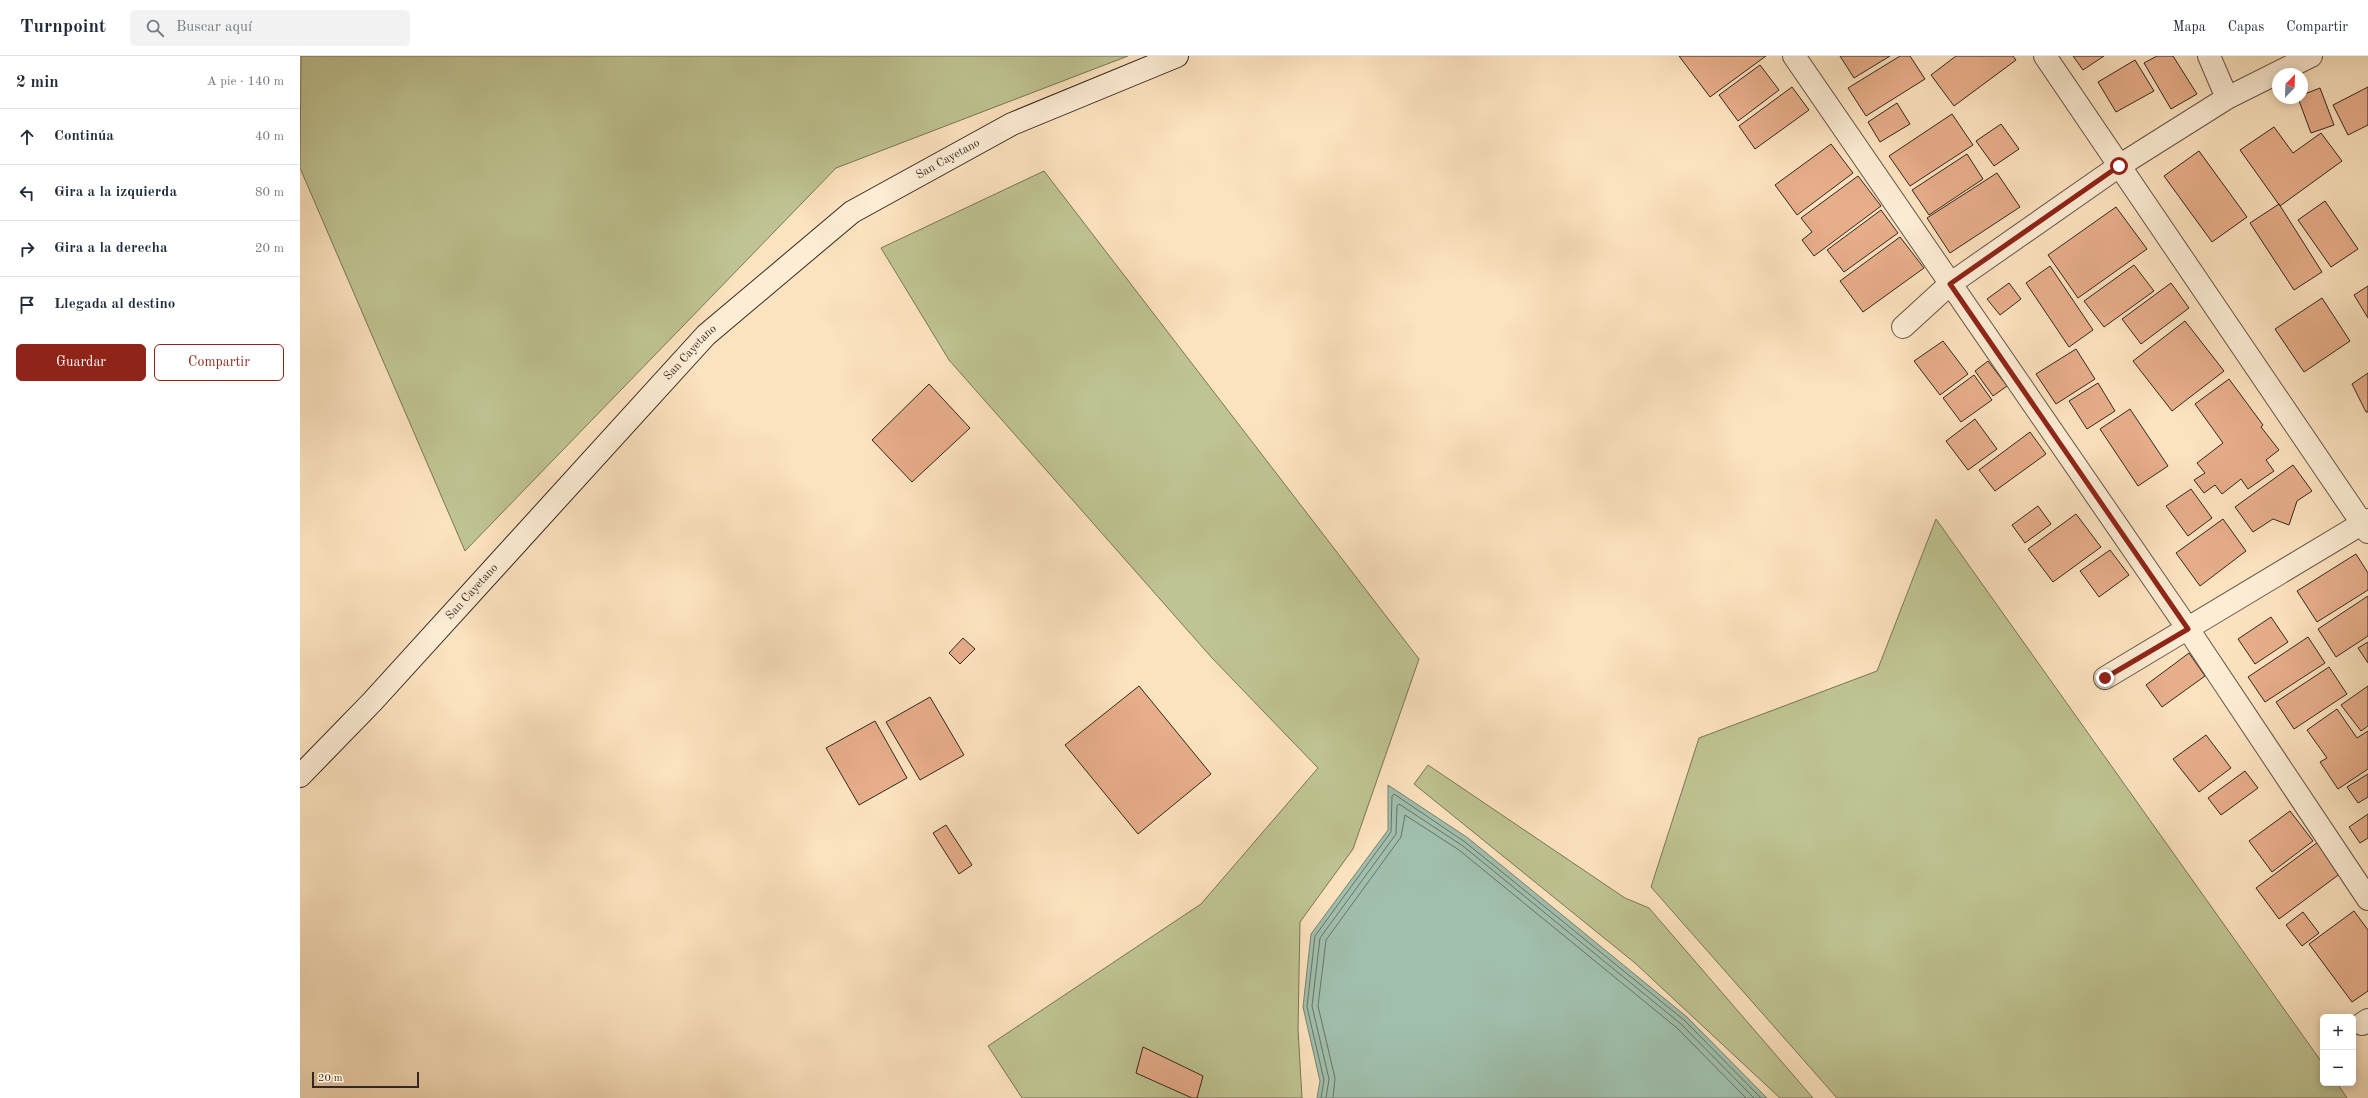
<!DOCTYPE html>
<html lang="es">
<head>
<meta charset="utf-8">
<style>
  :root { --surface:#fff; --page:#f2f2f3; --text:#1f2937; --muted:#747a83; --line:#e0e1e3; --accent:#8f2418 }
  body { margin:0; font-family:"Old Standard TT",serif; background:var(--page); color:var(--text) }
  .controls { position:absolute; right:12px; bottom:12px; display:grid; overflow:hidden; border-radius:6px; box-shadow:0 2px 10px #0003 }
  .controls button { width:36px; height:36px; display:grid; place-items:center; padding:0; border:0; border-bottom:1px solid var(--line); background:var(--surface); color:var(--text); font:20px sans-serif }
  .compass { position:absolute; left:1972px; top:12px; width:36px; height:36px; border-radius:50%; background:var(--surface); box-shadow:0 2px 10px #0003; rotate:23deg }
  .scale { position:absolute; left:12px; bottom:10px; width:107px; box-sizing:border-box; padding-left:4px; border:2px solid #342621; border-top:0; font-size:11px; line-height:14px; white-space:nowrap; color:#342621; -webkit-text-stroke:3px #fdedd5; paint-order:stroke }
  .stop { position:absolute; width:12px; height:12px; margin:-9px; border:3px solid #8f2418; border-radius:50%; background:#fff }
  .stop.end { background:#8f2418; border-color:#fff; box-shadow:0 1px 4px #0008 }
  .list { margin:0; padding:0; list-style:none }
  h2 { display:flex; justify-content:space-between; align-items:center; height:52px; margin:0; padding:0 16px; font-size:17px }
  h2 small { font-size:13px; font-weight:400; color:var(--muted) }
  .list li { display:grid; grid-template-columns:26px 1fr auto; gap:12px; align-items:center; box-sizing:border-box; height:56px; padding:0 16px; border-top:1px solid var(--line) }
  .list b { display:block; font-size:15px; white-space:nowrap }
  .list em { font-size:13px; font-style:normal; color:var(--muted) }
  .actions { display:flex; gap:8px; padding:12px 16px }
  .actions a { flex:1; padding:9px 0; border:1px solid var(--accent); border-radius:6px; text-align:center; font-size:14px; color:var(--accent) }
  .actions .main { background:var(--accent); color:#fff }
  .icon { flex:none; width:22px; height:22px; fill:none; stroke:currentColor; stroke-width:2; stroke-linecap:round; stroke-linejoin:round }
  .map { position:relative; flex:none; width:2068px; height:1042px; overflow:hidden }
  header { display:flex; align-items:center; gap:24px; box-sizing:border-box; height:56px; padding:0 20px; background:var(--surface); border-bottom:1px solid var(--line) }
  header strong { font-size:19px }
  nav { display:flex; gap:22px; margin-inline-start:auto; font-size:14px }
  .search { width:280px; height:36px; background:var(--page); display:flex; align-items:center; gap:10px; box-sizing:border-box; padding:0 14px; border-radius:6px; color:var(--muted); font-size:15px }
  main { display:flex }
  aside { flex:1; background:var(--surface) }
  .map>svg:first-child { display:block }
  .green { fill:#bfc492; stroke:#7a755a }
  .water { fill:#a0bfac; stroke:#758274 }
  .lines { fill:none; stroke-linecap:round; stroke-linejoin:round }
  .shore { stroke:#6a7266; stroke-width:1 }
  .building { fill:#e7ae8a; stroke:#342621 }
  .street-casing { stroke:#665548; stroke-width:24 }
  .secondary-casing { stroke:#342621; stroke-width:24 }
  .street { stroke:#fdedd5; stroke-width:22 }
  .secondary { stroke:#fdedd5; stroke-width:22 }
  .route { stroke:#8f2418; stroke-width:5 }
  .labels { text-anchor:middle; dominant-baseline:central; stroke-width:4; stroke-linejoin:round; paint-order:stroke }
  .street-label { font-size:12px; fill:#342621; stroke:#fdedd5 }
</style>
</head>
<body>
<header>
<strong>Turnpoint</strong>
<div class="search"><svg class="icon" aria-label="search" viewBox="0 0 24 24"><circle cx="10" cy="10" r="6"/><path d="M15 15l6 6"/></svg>Buscar aquí</div>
<nav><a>Mapa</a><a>Capas</a><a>Compartir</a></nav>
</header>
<main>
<aside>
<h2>2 min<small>A pie · 140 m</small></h2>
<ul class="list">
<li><svg class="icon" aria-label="ahead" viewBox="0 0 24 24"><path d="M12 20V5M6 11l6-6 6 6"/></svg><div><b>Continúa</b></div><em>40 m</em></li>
<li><svg class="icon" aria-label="left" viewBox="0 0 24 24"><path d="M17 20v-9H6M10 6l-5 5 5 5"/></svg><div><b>Gira a la izquierda</b></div><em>80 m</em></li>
<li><svg class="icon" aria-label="right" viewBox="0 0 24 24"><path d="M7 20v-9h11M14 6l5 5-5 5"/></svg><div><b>Gira a la derecha</b></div><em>20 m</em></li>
<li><svg class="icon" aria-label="arrive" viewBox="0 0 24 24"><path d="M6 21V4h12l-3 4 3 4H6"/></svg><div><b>Llegada al destino</b></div></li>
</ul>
<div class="actions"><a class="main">Guardar</a><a>Compartir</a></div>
</aside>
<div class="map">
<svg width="2068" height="1042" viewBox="0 0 2068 1042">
  <rect width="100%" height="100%" fill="#fce3bf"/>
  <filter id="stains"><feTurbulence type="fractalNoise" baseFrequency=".005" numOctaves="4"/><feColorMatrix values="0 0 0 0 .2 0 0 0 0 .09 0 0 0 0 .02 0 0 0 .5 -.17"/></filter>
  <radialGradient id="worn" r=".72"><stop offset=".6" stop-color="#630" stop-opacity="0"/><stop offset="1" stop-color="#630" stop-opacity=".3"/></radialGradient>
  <!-- green -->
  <path class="green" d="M1,0H828L536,112L165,495L0,112Z
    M744,115L1119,603L1053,793L1000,866L998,973L1002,1042H722L688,990L901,848L1018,712L912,602L649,304L581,192Z
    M1636,463L2023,1008V1027H2037L2047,1042H1537L1351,831L1399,682L1577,615Z
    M1128,709L1325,842L1349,852L1513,1042H1480L1335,907L1114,728Z"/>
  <!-- water -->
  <path class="water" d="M1088,729L1168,782L1387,961L1467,1042H1017L1020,1025L1003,951L1011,878L1088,774Z"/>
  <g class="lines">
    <!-- shore -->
    <path class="shore" d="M1021,1042L1024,1024L1007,951L1015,880L1091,776L1092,740L1094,738L1165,786L1384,964L1461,1042
      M1026,1042L1029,1023L1012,950L1020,882L1096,778L1097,750L1099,748L1163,790L1381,968L1454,1042
      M1033,1042L1035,1022L1018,950L1026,884L1101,781L1105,759L1159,794L1377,972L1446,1042"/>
  </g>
  <!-- building -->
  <path class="building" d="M1379,0H1466L1410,41Z
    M1540,0H1590L1554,22Z
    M1600,0H1610L1625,23L1566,60L1548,32Z
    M1656,0H1713L1716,4L1654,50L1631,19Z
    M1773,0H1804L1783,14Z
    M1857,0H1873L1897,38L1871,53L1844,7Z
    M1835,4L1854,35L1816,56L1798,26Z
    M1460,9L1479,34L1438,65L1419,39Z
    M1492,31L1509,54L1455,93L1439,70Z
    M2068,31V69L2048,79L2033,49Z
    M2020,32L2034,69L2011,77L1998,42H2002V39Z
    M1597,47L1610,68L1580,86L1568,66Z
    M1652,58L1673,89L1610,130L1589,100Z
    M1701,68L1719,93L1694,110L1676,85Z
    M1974,71L1993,97L2021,77L2042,105L1980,150L1940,94Z
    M1531,88L1553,117L1497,159L1475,129Z
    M1899,95L1947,161L1912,186L1864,120Z
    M1667,98L1683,123L1629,159L1612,134Z
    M1697,117L1720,151L1650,197L1627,162Z
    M1558,120L1581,150L1514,200L1502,184L1512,176L1501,162Z
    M2025,145L2058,193L2031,211L1998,164Z
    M1979,148L2022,216L1994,234L1950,167Z
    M1816,151L1847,193L1778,242L1748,199Z
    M1581,154L1598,177L1544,216L1527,194Z
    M1600,181L1624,212L1563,256L1540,225Z
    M1834,209L1854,235L1804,271L1784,245Z
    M1750,210L1793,274L1769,291L1726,227Z
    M1709,227L1721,243L1700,259L1687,243Z
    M1871,227L1889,252L1841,288L1822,263Z
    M2068,230V262L2054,239Z
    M2022,242L2050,285L2004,316L1975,273Z
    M1885,265L1924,315L1872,355L1833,305Z
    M1643,285L1668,318L1640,339L1614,305Z
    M1776,293L1795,323L1756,348L1736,318Z
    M1688,305L1707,330L1693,340L1675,315Z
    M2068,317V356H2066L2052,328Z
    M1674,319L1692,344L1661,366L1643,342Z
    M1929,323L1963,369L1961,371L1979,394L1966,404L1974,415L1948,433L1941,423L1922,438L1915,429L1904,437L1894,424L1905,417L1897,407L1923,387L1895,348Z
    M1798,327L1815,355L1787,373L1769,345Z
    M629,328L670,372L612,426L572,384Z
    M1830,353L1868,410L1838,430L1800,373Z
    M1675,363L1697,393L1668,414L1646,385Z
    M1730,376L1746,398L1695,435L1679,414Z
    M1993,409L2012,435L1997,445L1989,469L1973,463L1953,476L1935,451Z
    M1891,433L1912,462L1888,480L1866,450Z
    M1738,450L1751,468L1725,487L1712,469Z
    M1776,458L1801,491L1753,526L1728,493Z
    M1923,463L1946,495L1900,530L1876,497Z
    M1810,494L1829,519L1799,541L1780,515Z
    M2056,498L2068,517V534L2017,566L1997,535Z
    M2068,540V580L2036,601L2018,573Z
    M1971,561L1988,586L1955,608L1938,583Z
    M2008,581L2025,607L1965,646L1948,621Z
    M663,582L675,593L660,608L649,597Z
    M2068,586V607L2058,592Z
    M1889,597L1905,620L1862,651L1846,629Z
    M2029,611L2047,638L1994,673L1976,646Z
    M839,630L911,718L838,778L765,689Z
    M2068,630V670L2061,675L2041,649Z
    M630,641L664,699L620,724L586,666Z
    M2037,653L2057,682L2068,675V713L2038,733L2020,706L2027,702L2007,674Z
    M575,665L607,722L559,749L526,692Z
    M1906,679L1931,712L1899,736L1873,703Z
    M1945,715L1958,732L1921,759L1908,742Z
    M2068,718V741L2058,747L2047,731Z
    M1990,755L2013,785L1972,816L1949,785Z
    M2068,758V782L2060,787L2049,771Z
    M646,769L672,809L659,818L633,777Z
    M2018,786L2041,817L1979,863L1956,832Z
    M2054,855L2068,874V935L2052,946L2009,888Z
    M2003,856L2019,877L2002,890L1986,869Z
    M843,991L903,1020L897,1042H892L836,1017Z"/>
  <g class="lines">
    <!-- street casing -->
    <g class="street-casing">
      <path id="street" d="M1494,0L1888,573L2068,843
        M1745,0L2068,476
        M1909,0L1927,42
        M1603,271L1650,228L1819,110L1927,42L2011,0
        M1805,622L2068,464
        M2062,968L2068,964"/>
    </g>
    <!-- secondary casing -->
    <g class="secondary-casing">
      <g id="secondary">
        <path id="s1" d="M0,720L72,646L406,279L552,156L712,68L877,0"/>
      </g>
    </g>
    <!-- street -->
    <use href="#street" class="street"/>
    <!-- secondary -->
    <use href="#secondary" class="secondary"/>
  </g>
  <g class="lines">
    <!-- route -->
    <path class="route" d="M1805,622L1888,573L1650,228L1819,110"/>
  </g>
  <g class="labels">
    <!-- street labels -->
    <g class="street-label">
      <text stroke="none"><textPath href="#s1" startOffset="900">San Cayetano</textPath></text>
      <text stroke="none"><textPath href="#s1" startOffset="576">San Cayetano</textPath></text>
      <text stroke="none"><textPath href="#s1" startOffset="252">San Cayetano</textPath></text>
    </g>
  </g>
  <rect width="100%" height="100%" filter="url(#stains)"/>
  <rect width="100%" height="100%" fill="url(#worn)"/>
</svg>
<div class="controls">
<button>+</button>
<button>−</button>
</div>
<svg class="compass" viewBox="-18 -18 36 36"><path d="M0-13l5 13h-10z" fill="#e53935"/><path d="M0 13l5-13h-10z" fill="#747a83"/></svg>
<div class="scale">20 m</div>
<div class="stop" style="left:1819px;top:110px"></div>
<div class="stop end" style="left:1805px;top:622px"></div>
</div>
</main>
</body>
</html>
